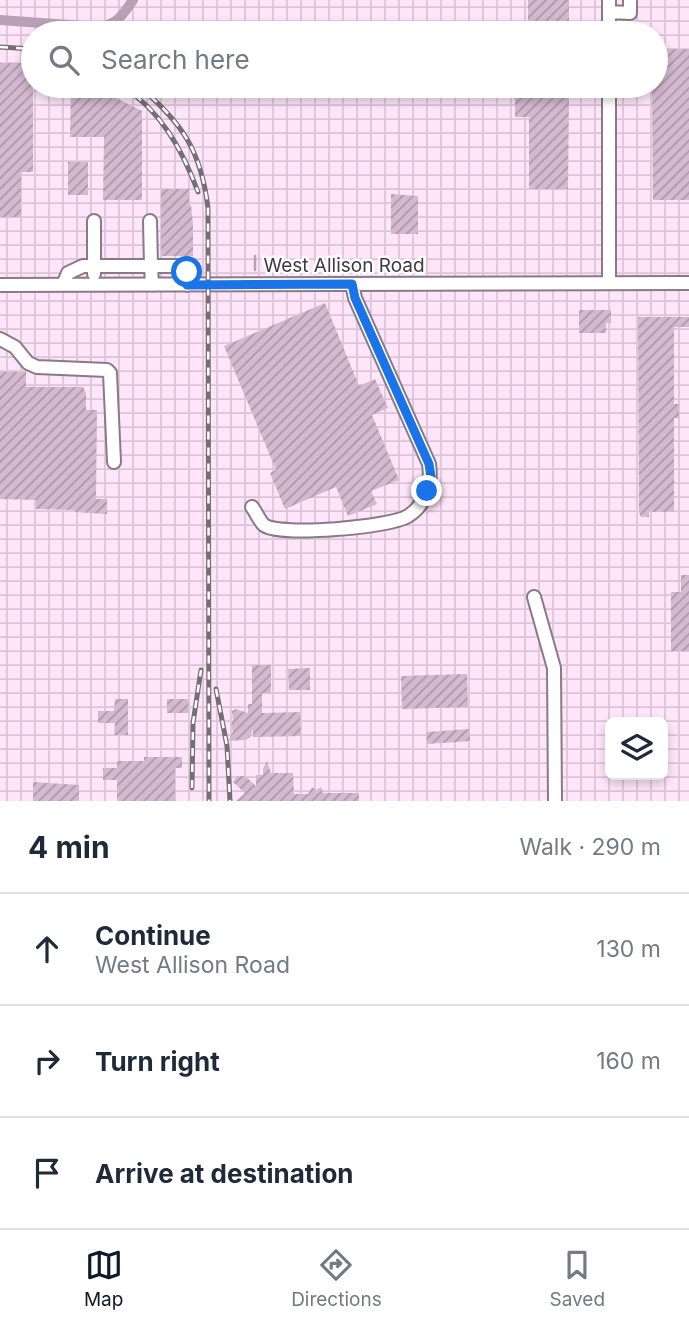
<!DOCTYPE html>
<html lang="en">
<head>
<meta charset="utf-8">
<style>
  :root { --surface:#fff; --page:#f6f6f7; --text:#1f2937; --muted:#747a83; --line:#e0e1e3; --accent:#111827 }
  body { margin:0; font-family:Inter,sans-serif; background:var(--page); color:var(--text) }
  .controls { position:absolute; right:21px; bottom:21px; display:grid; overflow:hidden; border-radius:10px; box-shadow:0 4px 10px #0003 }
  .controls button { width:63px; height:63px; display:grid; place-items:center; padding:0; border:0; border-bottom:2px solid var(--line); background:var(--surface); color:var(--text); font:35px sans-serif }
  .stop { position:absolute; width:21px; height:21px; margin:-16px; border:5px solid #1a73e8; border-radius:50%; background:#fff }
  .stop.end { background:#1a73e8; border-color:#fff; box-shadow:0 2px 7px #0008 }
  .list { margin:0; padding:0; list-style:none }
  h2 { display:flex; justify-content:space-between; align-items:center; height:91px; margin:0; padding:0 28px; font-size:30px }
  h2 small { font-size:23px; font-weight:400; color:var(--muted) }
  .list li { display:grid; grid-template-columns:46px 1fr auto; gap:21px; align-items:center; box-sizing:border-box; height:112px; padding:0 28px; border-top:2px solid var(--line) }
  .list b { display:block; font-size:26px; white-space:nowrap }
  .list p { margin:0; font-size:23px; white-space:nowrap; color:var(--muted) }
  .list em { font-size:23px; font-style:normal; color:var(--muted) }
  .icon { flex:none; width:38px; height:38px; fill:none; stroke:currentColor; stroke-width:2; stroke-linecap:round; stroke-linejoin:round }
  .map { position:relative; flex:none; width:689px; height:801px; overflow:hidden }
  .search { position:absolute; background:var(--surface); box-shadow:0 4px 10px #0003; left:21px; right:21px; top:21px; height:77px; display:flex; align-items:center; gap:18px; box-sizing:border-box; padding:0 24px; border-radius:38px; color:var(--muted); font-size:26px }
  .sheet { height:427px; background:var(--surface) }
  nav { display:flex; justify-content:space-around; align-items:center; box-sizing:border-box; height:98px; border-top:2px solid var(--line); background:var(--surface); font-size:19px; color:var(--muted) }
  nav a { display:grid; justify-items:center; gap:4px }
  nav .on { color:var(--accent) }
  .map>svg:first-child { display:block }
  .industrial { fill:url(#industrial-grid); fill-rule:evenodd }
  .lines { fill:none; stroke-linecap:round; stroke-linejoin:round }
  .stream { stroke:#baa0b6; stroke-width:2.5 }
  .canal { stroke:#baa0b6; stroke-width:10 }
  .building { fill:url(#building-hatch) }
  .minor-casing { stroke:#8a7987; stroke-width:16 }
  .minor { stroke:#fff; stroke-width:12 }
  .rail-casing { stroke:#766e75; stroke-width:5 }
  .rail { stroke:#fff; stroke-width:2.5; stroke-dasharray:8; stroke-linecap:butt }
  .route { stroke:#1a73e8; stroke-width:9 }
  .labels { text-anchor:middle; dominant-baseline:central; stroke-width:5; stroke-linejoin:round; paint-order:stroke }
  .street-label { font-size:19px; fill:#413a40; stroke:#fff }
</style>
</head>
<body>
<div class="map">
<svg width="689" height="801" viewBox="0 0 689 801">
  <defs>
    <pattern id="industrial-grid" width="8" height="8" patternUnits="userSpaceOnUse" patternTransform="scale(1.75)"><rect width="8" height="8" fill="#fee5fa"/><path d="M0 4h8M4 0v8" fill="none" stroke="#dbc5d7"/></pattern>
    <pattern id="building-hatch" width="6" height="6" patternUnits="userSpaceOnUse" patternTransform="scale(1.75)"><rect width="6" height="6" fill="#d4b9d0"/><path d="M-1 1l2-2M0 6l6-6M5 7l2-2" fill="none" stroke="#ae97aa"/></pattern>
  </defs>
  <rect width="100%" height="100%" fill="#fef3fc"/>
  <!-- industrial -->
  <path class="industrial" d="M0,0H689V801H0ZM33,33H656V86H33ZM610,722H663V775H610Z"/>
  <g class="lines">
    <!-- stream -->
    <path class="stream" d="M255,256V270"/>
    <!-- canal -->
    <path class="canal" d="M0,20L97,27C117,25 122,16 133,0"/>
  </g>
  <!-- building -->
  <path class="building" d="M528,0H569V33H528Z
    M656,49H689V200H653L652,86H656Z
    M0,63H33V172H21V217H0Z
    M71,88H90V93H106L142,111V200H103L104,137H70Z
    M515,90H546V96H569L568,189H529V117H515Z
    M68,162H88V195H68Z
    M161,189H189V205H191L193,224V256H161Z
    M391,194L418,196V234H391Z
    M325,303L359,386L375,379L388,408L372,415L399,480L371,491L377,504L348,516L336,487L285,509L270,473L276,470L224,346Z
    M579,310H611V323H606V333H579Z
    M638,317H689V327H674V404H679V418H674V512H649V517H641L639,512Z
    M0,372H26V387H83L86,393V410H97L96,499H107V514L75,512V510L36,509V500L0,499Z
    M681,575H689V651H671V592H681Z
    M252,665H271V693H262V713L300,712L301,736L253,737V729L250,737L245,740L228,741L233,732L231,726L233,720L232,711L236,709L248,713V704H252Z
    M310,668V690H289L288,669Z
    M467,674L468,707L402,709L401,676Z
    M115,699H128V735H114L115,723H98V711H114Z
    M167,699H188L189,713H167Z
    M470,729V741L427,744L426,732Z
    M144,757H182V768H175V801H117V780H103V768H117V761H144Z
    M267,761L271,773H293L294,794H308L312,787L316,790L321,787L323,793H359V801H236L245,793L233,782L237,776H245L256,786V775H263V769Z
    M33,782L79,785V801H33Z"/>
  <g class="lines">
    <!-- minor casing -->
    <g class="minor-casing">
      <path id="minor" d="M609,0V33
        M609,12L630,13V0
        M609,86V283
        M94,221V274
        M0,285L689,283
        M63,285L68,273L83,266H151L150,221
        M152,285L151,266H181L187,272V285
        M0,339L15,347L28,363L37,367L107,370L110,373L114,462
        M252,507C256,512 260,522 264,525C280,537 392,527 408,516C426,505 432,483 429,464L355,298L352,284
        M534,597L554,668L555,801"/>
    </g>
    <!-- minor -->
    <use href="#minor" class="minor"/>
    <!-- rail casing -->
    <g class="rail-casing">
      <path id="rail" d="M0,47L33,49
        M122,86C161,111 182,149 198,192
        M139,86C182,123 201,150 208,208L209,801
        M216,689L227,746L230,801
        M192,788L193,723L201,670"/>
    </g>
    <!-- rail -->
    <use href="#rail" class="rail"/>
  </g>
  <g class="lines">
    <!-- route -->
    <path class="route" d="M187,272V285L352,284L355,298L429,464L431,477L427,491"/>
  </g>
  <g class="labels">
    <!-- street labels -->
    <g class="street-label">
      <text x="344" y="265">West Allison Road</text>
    </g>
  </g>
</svg>
<div class="controls">
<button><svg class="icon" aria-label="layers" viewBox="0 0 24 24"><path d="M12 4l9 5-9 5-9-5zM3 14l9 5 9-5"/></svg></button>
</div>
<div class="stop" style="left:187px;top:272px"></div>
<div class="stop end" style="left:427px;top:491px"></div>
<div class="search"><svg class="icon" aria-label="search" viewBox="0 0 24 24"><circle cx="10" cy="10" r="6"/><path d="M15 15l6 6"/></svg>Search here</div>
</div>
<section class="sheet">
<h2>4 min<small>Walk · 290 m</small></h2>
<ul class="list">
<li><svg class="icon" aria-label="ahead" viewBox="0 0 24 24"><path d="M12 20V5M6 11l6-6 6 6"/></svg><div><b>Continue</b><p>West Allison Road</p></div><em>130 m</em></li>
<li><svg class="icon" aria-label="right" viewBox="0 0 24 24"><path d="M7 20v-9h11M14 6l5 5-5 5"/></svg><div><b>Turn right</b></div><em>160 m</em></li>
<li><svg class="icon" aria-label="arrive" viewBox="0 0 24 24"><path d="M6 21V4h12l-3 4 3 4H6"/></svg><div><b>Arrive at destination</b></div></li>
</ul>
</section>
<nav>
<a class="on"><svg class="icon" aria-label="map" viewBox="0 0 24 24"><path d="M3 6l6-2 6 2 6-2v14l-6 2-6-2-6 2zM9 4v14M15 6v14"/></svg>Map</a>
<a><svg class="icon" aria-label="directions" viewBox="0 0 24 24"><path d="M12 3l9 9-9 9-9-9zM9 14v-3h6M13 9l2 2-2 2"/></svg>Directions</a>
<a><svg class="icon" aria-label="saved" viewBox="0 0 24 24"><path d="M7 4h10v16l-5-4-5 4z"/></svg>Saved</a>
</nav>
</body>
</html>
